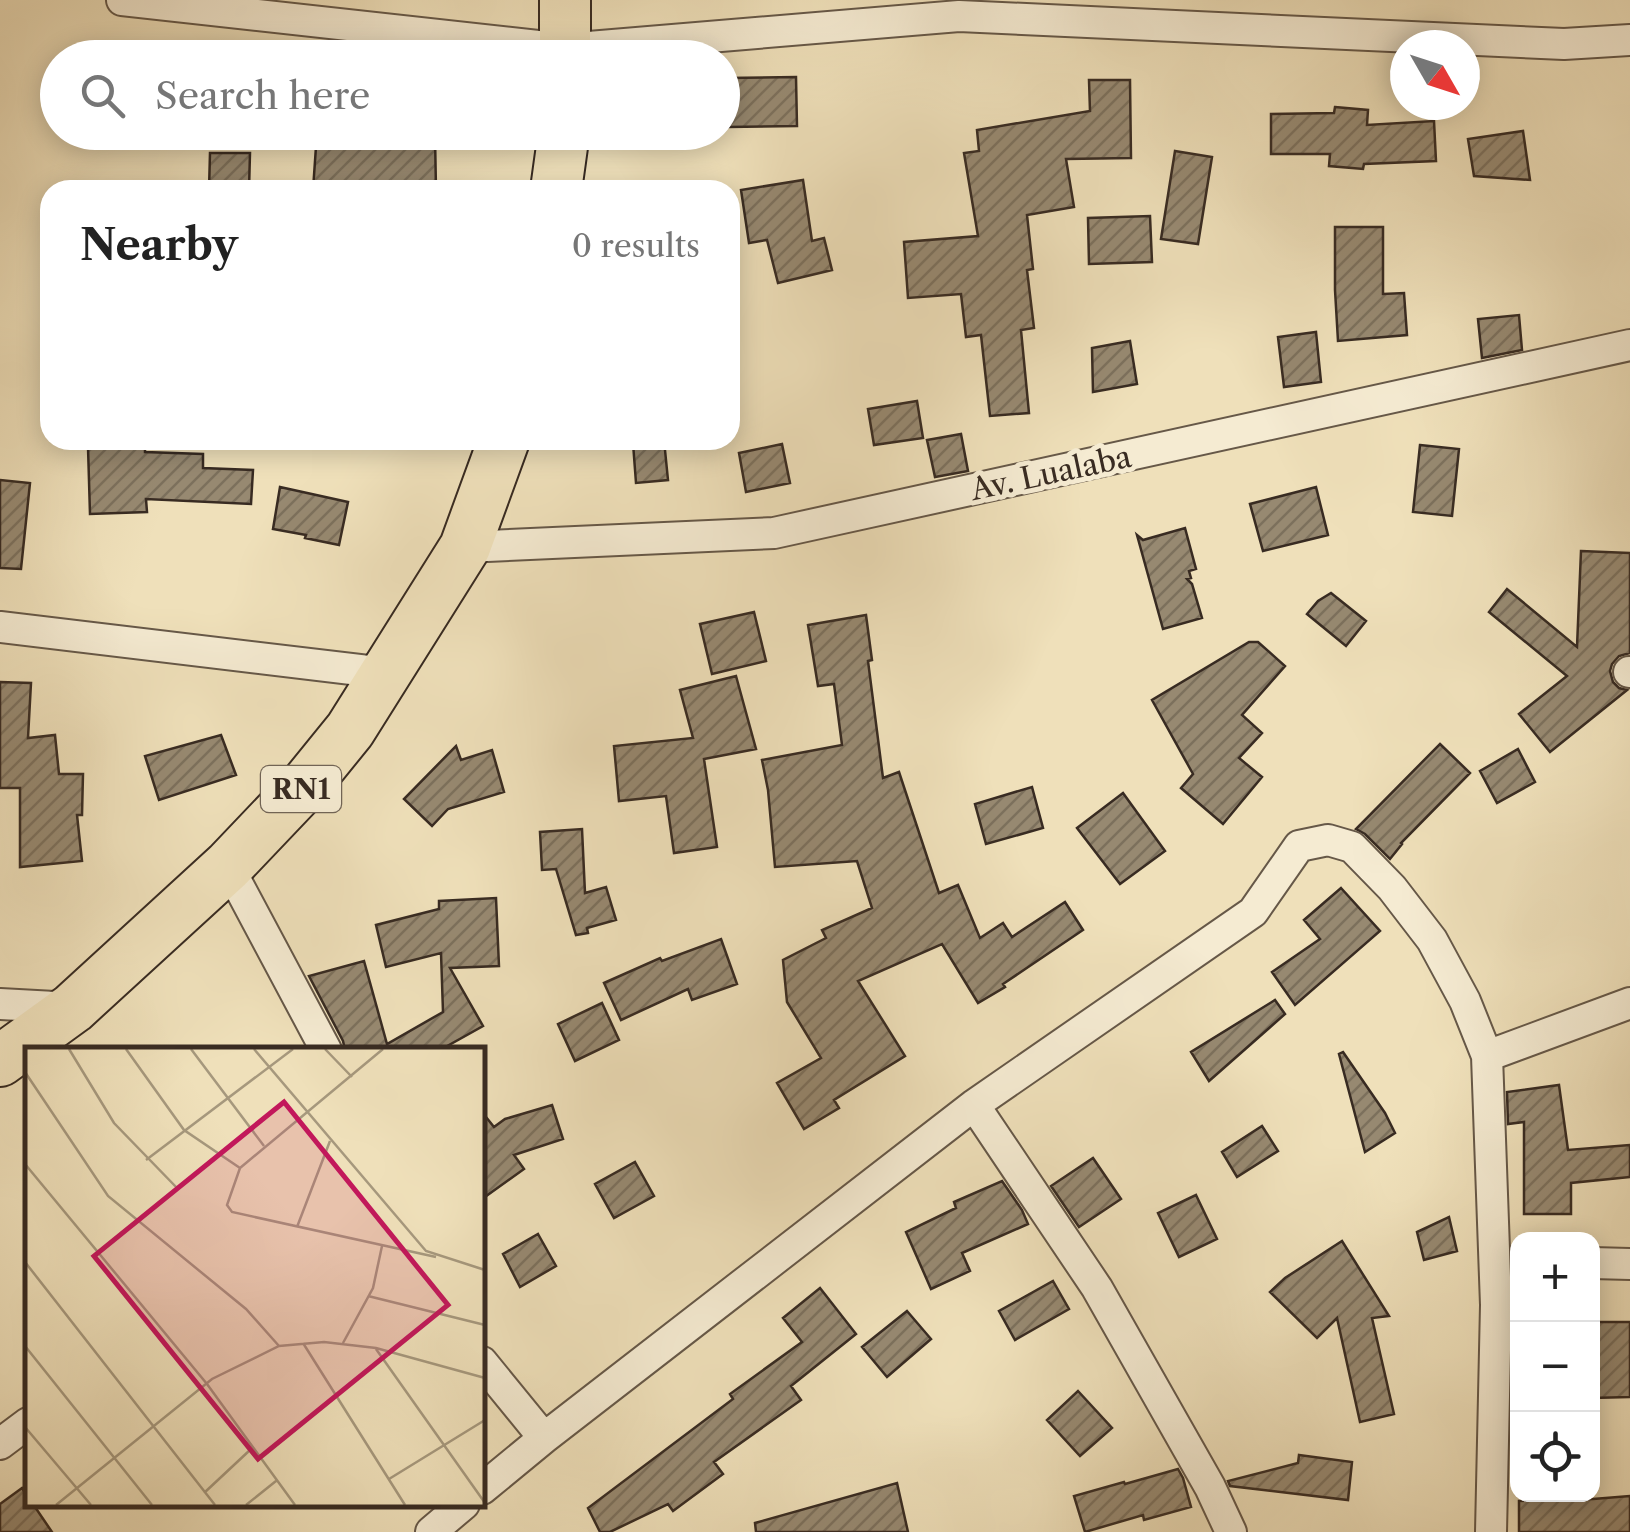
<!DOCTYPE html>
<html lang="en">
<head>
<meta charset="utf-8">
<style>
  :root { --surface:#fff; --page:#f6f6f6; --text:#222; --muted:#767676; --line:#e0e0e0 }
  body { margin:0; font-family:"Libre Caslon Text",serif; background:var(--page); color:var(--text) }
  .controls { position:absolute; right:30px; bottom:30px; display:grid; overflow:hidden; border-radius:20px; box-shadow:0 5px 25px #0003 }
  .controls button { width:90px; height:90px; display:grid; place-items:center; padding:0; border:0; border-bottom:2px solid var(--line); background:var(--surface); color:var(--text); font:50px sans-serif }
  .compass { position:absolute; left:1390px; top:30px; width:90px; height:90px; border-radius:50%; background:var(--surface); box-shadow:0 5px 25px #0003; rotate:129deg }
  .list { margin:0; padding:0; list-style:none }
  h2 { display:flex; justify-content:space-between; align-items:center; height:130px; margin:0; padding:0 40px; font-size:42px }
  h2 small { font-size:32px; font-weight:400; color:var(--muted) }
  .icon { flex:none; width:55px; height:55px; fill:none; stroke:currentColor; stroke-width:2; stroke-linecap:round; stroke-linejoin:round }
  .map { position:relative; flex:none; width:1630px; height:1532px; overflow:hidden }
  .search { position:absolute; background:var(--surface); box-shadow:0 5px 25px #0003; left:40px; top:40px; width:700px; height:110px; display:flex; align-items:center; gap:25px; box-sizing:border-box; padding:0 35px; border-radius:55px; color:var(--muted); font-size:38px }
  .panel { position:absolute; background:var(--surface); box-shadow:0 5px 25px #0003; left:40px; top:180px; width:700px; height:270px; border-radius:30px }
  .map>svg:first-child { display:block }
  .building { fill:url(#building-hatch); stroke:#382b22; stroke-width:2.5 }
  .lines { fill:none; stroke-linecap:round; stroke-linejoin:round }
  .minor-casing { stroke:#665848; stroke-width:34 }
  .trunk-casing { stroke:#382b22; stroke-width:54 }
  .minor { stroke:#f5ebd2; stroke-width:30 }
  .trunk { stroke:#efe0ba; stroke-width:50 }
  .labels { text-anchor:middle; dominant-baseline:central; stroke-width:10; stroke-linejoin:round; paint-order:stroke }
  .shield { fill:#f5ebd2; stroke:#716557; stroke-width:2.5 }
  .shield-label { font-size:28px; font-weight:bold; fill:#382b22 }
  .street-label { font-size:30px; fill:#382b22; stroke:#f5ebd2 }
  .inset-road { fill:none; stroke:#a6987d; stroke-width:2.5 }
  .view { fill:#c2185b; fill-opacity:0.15; stroke:#c2185b; stroke-width:5 }
  .inset-edge { fill:none; stroke:#382b22; stroke-width:5 }
</style>
</head>
<body>
<div class="map">
<svg width="1630" height="1532" viewBox="0 0 1630 1532">
  <defs>
    <pattern id="building-hatch" width="6" height="6" patternUnits="userSpaceOnUse" patternTransform="scale(2.5)"><rect width="6" height="6" fill="#978971"/><path d="M-1 1l2-2M0 6l6-6M5 7l2-2" fill="none" stroke="#7c705c"/></pattern>
  </defs>
  <rect width="100%" height="100%" fill="#efe0ba"/>
  <filter id="stains"><feTurbulence type="fractalNoise" baseFrequency=".002" numOctaves="4"/><feColorMatrix values="0 0 0 0 .2 0 0 0 0 .09 0 0 0 0 .02 0 0 0 .5 -.17"/></filter>
  <radialGradient id="worn" r=".72"><stop offset=".6" stop-color="#630" stop-opacity="0"/><stop offset="1" stop-color="#630" stop-opacity=".3"/></radialGradient>
  <!-- building -->
  <path class="building" d="M796,77L797,126L728,127L727,78Z
    M1089,80H1130L1131,158L1066,159L1074,207L1027,215L1033,269L1027,270L1034,328L1021,330L1029,413L990,416L981,335L966,337L961,294L908,298L904,242L978,236L964,153L979,151L977,130L1090,111Z
    M1335,107L1368,110L1367,125L1434,121L1436,161L1364,164L1363,169L1329,166L1330,154H1271V114L1334,113Z
    M1523,131L1530,180L1474,176L1468,139Z
    M317,132H354L352,139L435,136L436,190H313Z
    M1175,151L1212,157L1198,244L1161,239Z
    M210,153H250L249,190H209Z
    M803,180L812,241L824,238L832,270L778,283L767,240L749,243L741,190Z
    M1150,216L1152,262L1089,264L1088,218Z
    M1335,227H1383V294L1404,293L1407,335L1338,341L1335,290Z
    M1519,315L1522,350L1482,358L1478,319Z
    M1316,332L1321,382L1284,387L1278,337Z
    M1130,341L1137,384L1093,392L1092,348Z
    M917,401L923,438L874,445L868,409Z
    M961,434L968,471L935,477L927,440Z
    M664,440L668,480L636,483L633,443Z
    M782,444L790,483L746,492L739,453Z
    M145,445V452L203,454V468L253,470L251,504L146,499L147,512L90,514L88,447Z
    M1420,445L1459,449L1452,516L1413,512Z
    M0,480L30,483L21,569L0,568Z
    M280,487L348,502L339,545L305,538L306,535L273,529Z
    M1316,487L1328,535L1263,551L1250,504Z
    M1185,528L1196,569L1189,571L1191,578L1187,579L1192,584L1202,618L1163,629L1137,535L1143,540Z
    M1581,551L1630,553V653L1619,656L1612,664L1610,671L1613,682L1619,688L1627,690L1550,752L1519,714L1567,676L1489,612L1507,589L1577,647Z
    M1331,593L1366,621L1346,646L1307,614L1318,601Z
    M754,612L766,661L712,674L700,624Z
    M866,615L872,660L868,661L883,778L899,772L939,893L958,885L980,938L1003,923L1012,937L1065,902L1083,930L1003,984L1005,987L978,1003L942,944L858,981L905,1056L834,1100L839,1108L804,1129L777,1083L821,1058L787,1002L783,960L826,938L822,930L872,908L857,861L775,867L768,790L762,760L842,745L834,684L818,686L808,625Z
    M1249,642H1258L1285,666L1242,715L1262,733L1239,758L1262,777L1223,824L1181,788L1193,774L1152,700Z
    M736,676L756,749L704,759L717,847L674,853L666,796L619,801L614,746L693,738L680,690Z
    M0,682L31,683L28,738L55,735L59,774H83L82,815H77L82,861L20,867V788H0Z
    M221,735L236,775L159,800L145,756Z
    M1440,744L1470,773L1401,843L1402,844L1390,859L1365,834L1356,829Z
    M456,746L461,760L492,750L504,792L448,809L432,826L404,799Z
    M1518,749L1535,782L1497,803L1480,771Z
    M1032,787L1043,828L986,844L975,804Z
    M1123,793L1165,851L1120,884L1077,828Z
    M582,829L585,893L606,887L616,920L587,928L588,933L576,935L556,869L542,870L540,832Z
    M1341,888L1380,931L1295,1005L1272,972L1320,939L1304,920Z
    M496,898L499,966L450,968L483,1026L440,1050H345L343,1041L309,976L364,961L387,1044L443,1012L441,953L386,967L376,925L439,909V901Z
    M721,939L737,984L692,1000L688,989L621,1020L604,983L660,958L662,961Z
    M1275,1000L1285,1014L1209,1081L1191,1052Z
    M602,1003L619,1040L575,1061L558,1024Z
    M1343,1052L1385,1113L1395,1133L1365,1152L1339,1054Z
    M1559,1085L1568,1150L1630,1145V1177L1571,1183V1214H1524V1122L1508,1124L1507,1092Z
    M552,1105L563,1139L514,1155L524,1169L482,1199V1112L494,1127L505,1119Z
    M1262,1126L1278,1151L1237,1177L1222,1152Z
    M1093,1158L1121,1199L1079,1227L1051,1186Z
    M635,1162L654,1196L614,1218L595,1184Z
    M1002,1181L1022,1210L1028,1224L962,1253L970,1271L931,1289L906,1232L956,1208L954,1202Z
    M1196,1195L1217,1239L1179,1257L1158,1213Z
    M1449,1217L1457,1251L1424,1260L1417,1232Z
    M538,1234L556,1266L520,1287L503,1254Z
    M1342,1241L1389,1316L1372,1318L1394,1414L1360,1422L1337,1318L1317,1338L1270,1292L1285,1278Z
    M1053,1281L1069,1309L1015,1340L999,1311Z
    M820,1288L856,1334L791,1386L801,1400L714,1462L723,1474L673,1511L668,1504L610,1532H600L588,1508L733,1399L730,1394L802,1342L783,1318Z
    M907,1311L931,1339L887,1377L862,1347Z
    M1592,1322H1630V1397L1592,1398Z
    M1078,1391L1112,1428L1080,1456L1047,1420Z
    M1299,1455L1352,1462L1348,1500L1230,1486L1228,1481L1298,1463Z
    M1178,1469L1183,1478L1191,1507L1144,1520L1143,1515L1085,1532L1074,1496L1124,1482L1125,1484Z
    M897,1483L908,1532H756L755,1523Z
    M22,1488L28,1497V1504H33L52,1532H0V1504Z
    M1630,1496V1532H1519V1501L1593,1499Z"/>
  <g class="lines">
    <!-- minor casing -->
    <g class="minor-casing">
      <path id="minor" d="M122,0L565,49L959,16L1564,44L1630,40
        M465,547L774,533L1630,345
        M0,627L385,673
        M1629,672H1630
        M228,866L326,1050
        M0,1004L73,1008
        M1487,1056L1630,1003
        M974,1105L1097,1288L1210,1487L1231,1532
        M1592,1263L1630,1264
        M482,1362L544,1438
        M0,1444L28,1423
        M482,1489L544,1438L974,1105L1253,912L1299,846L1328,840L1352,847L1392,888L1432,940L1465,1001L1487,1056L1496,1305L1491,1532
        M431,1532L464,1504"/>
    </g>
    <!-- trunk casing -->
    <g class="trunk-casing">
      <path id="trunk" d="M565,0V58
        M556,190L564,132
        M0,1061L73,1008L228,866L307,783L350,730L465,547L504,440"/>
    </g>
    <!-- minor -->
    <use href="#minor" class="minor"/>
    <!-- trunk -->
    <use href="#trunk" class="trunk"/>
  </g>
  <g class="labels">
    <!-- shield labels -->
    <rect class="shield" x="261" y="766" width="80" height="46" rx="8"/>
    <g class="shield-label">
      <text x="301" y="789">RN1</text>
    </g>
    <!-- street labels -->
    <g class="street-label">
      <text transform="translate(1051 473) rotate(-12)">Av. Lualaba</text>
    </g>
  </g>
  <!-- overview -->
  <g transform="translate(25 1047)">
    <rect width="460" height="460" fill="#efe0ba"/>
    <path class="inset-road" d="M44,2L89,76L153,142M101,2L159,83L215,121M166,2L239,99M229,2L401,204L460,223M300,2L327,30M358,2L215,121L202,158L207,165L411,210M0,25L83,149L221,262L254,299M121,113L268,2M0,117L182,337L270,458M272,180L305,94M0,215L190,458M343,249L460,278M278,296L380,458M318,296L348,241L357,199M0,299L127,458M351,302L460,456M0,380L66,458M364,432L460,373M179,446L225,403M31,458L187,332L254,299L299,295L351,301L460,331M221,458L251,434"/>
    <path class="view" d="M259,55L423,258L233,412L69,209Z"/>
    <rect width="460" height="460" class="inset-edge"/>
  </g>
  <rect width="100%" height="100%" filter="url(#stains)"/>
  <rect width="100%" height="100%" fill="url(#worn)"/>
</svg>
<div class="controls">
<button>+</button>
<button>−</button>
<button><svg class="icon" aria-label="locate" viewBox="0 0 24 24"><circle cx="12" cy="12" r="6"/><path d="M12 2v4M12 18v4M2 12h4M18 12h4"/></svg></button>
</div>
<svg class="compass" viewBox="-18 -18 36 36"><path d="M0-13l5 13h-10z" fill="#e53935"/><path d="M0 13l5-13h-10z" fill="#767676"/></svg>
<div class="search"><svg class="icon" aria-label="search" viewBox="0 0 24 24"><circle cx="10" cy="10" r="6"/><path d="M15 15l6 6"/></svg>Search here</div>
<section class="panel">
<h2>Nearby<small>0 results</small></h2>
<ul class="list">
</ul>
</section>
</div>
</body>
</html>
